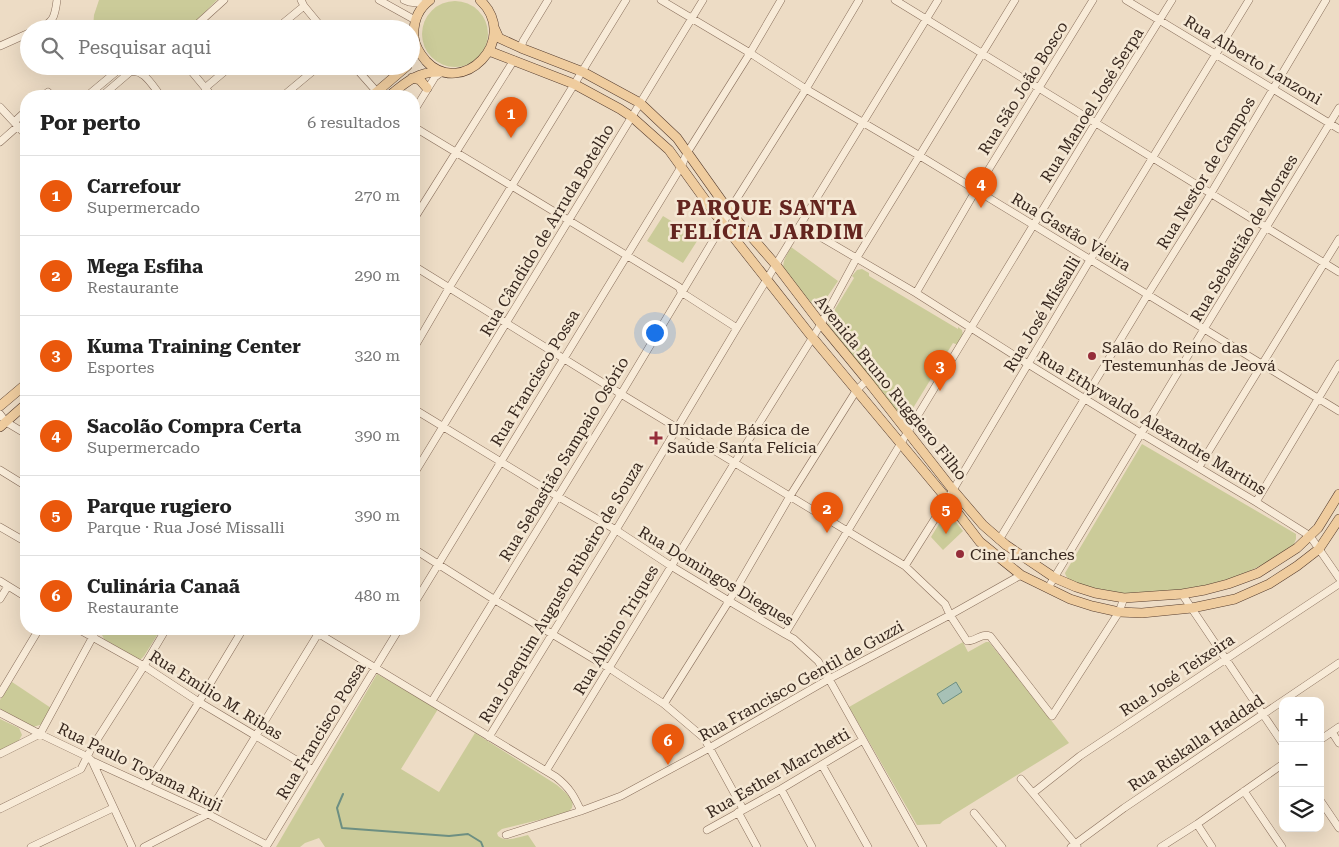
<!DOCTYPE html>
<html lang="pt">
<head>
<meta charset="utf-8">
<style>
  :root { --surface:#fff; --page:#f6f6f6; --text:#222; --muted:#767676; --line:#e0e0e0; --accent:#ea580c }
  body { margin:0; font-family:"Roboto Serif",serif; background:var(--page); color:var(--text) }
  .controls { position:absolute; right:15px; bottom:15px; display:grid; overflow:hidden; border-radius:10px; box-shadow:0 5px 20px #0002 }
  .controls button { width:45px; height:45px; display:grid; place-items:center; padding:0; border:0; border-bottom:1px solid var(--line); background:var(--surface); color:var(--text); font:25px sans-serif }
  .you { position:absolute; left:654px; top:332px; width:18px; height:18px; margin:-12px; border:4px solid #fff; border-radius:50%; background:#1a73e8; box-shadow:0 0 0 8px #1a73e833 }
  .badge { display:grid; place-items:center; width:32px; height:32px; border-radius:50%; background:var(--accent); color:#fff; font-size:16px; font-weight:700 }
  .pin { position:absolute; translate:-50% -41px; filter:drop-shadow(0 1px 2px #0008) }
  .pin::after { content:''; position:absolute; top:26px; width:18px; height:15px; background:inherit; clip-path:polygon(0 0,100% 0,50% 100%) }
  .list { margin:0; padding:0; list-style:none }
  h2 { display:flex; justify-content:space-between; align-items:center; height:65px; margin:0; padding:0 20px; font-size:21px }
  h2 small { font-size:16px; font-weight:400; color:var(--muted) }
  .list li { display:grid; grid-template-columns:32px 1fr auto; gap:15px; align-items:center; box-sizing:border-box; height:80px; padding:0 20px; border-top:1px solid var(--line) }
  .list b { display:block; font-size:19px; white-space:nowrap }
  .list p { margin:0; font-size:16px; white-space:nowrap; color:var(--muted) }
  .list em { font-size:16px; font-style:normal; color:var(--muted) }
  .icon { flex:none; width:28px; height:28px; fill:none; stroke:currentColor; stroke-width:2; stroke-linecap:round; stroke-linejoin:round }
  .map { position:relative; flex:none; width:1339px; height:847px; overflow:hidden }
  .search { position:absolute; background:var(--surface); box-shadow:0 5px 20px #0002; left:20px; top:20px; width:400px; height:55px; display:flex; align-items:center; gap:12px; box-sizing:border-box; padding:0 18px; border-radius:28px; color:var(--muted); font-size:19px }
  .panel { position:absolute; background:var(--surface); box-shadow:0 5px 20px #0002; left:20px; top:90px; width:400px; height:545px; border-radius:20px }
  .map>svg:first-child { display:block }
  .green { fill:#cbcb99 }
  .water { fill:#a7c1b6; stroke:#6d8f82 }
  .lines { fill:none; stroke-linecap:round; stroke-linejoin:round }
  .stream { stroke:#6d8f82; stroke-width:2 }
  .minor-casing { stroke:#886e5b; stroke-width:8 }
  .major-casing { stroke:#563d2f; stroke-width:10 }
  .minor { stroke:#f8ebd8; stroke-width:7 }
  .major { stroke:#efcc9e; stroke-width:9 }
  .poi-dot { fill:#952d3a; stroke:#f5e8d4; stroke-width:2 }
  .labels { text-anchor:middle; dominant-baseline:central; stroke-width:5; stroke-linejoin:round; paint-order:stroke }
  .street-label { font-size:16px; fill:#38281f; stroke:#f5e8d4 }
  .poi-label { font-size:16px; fill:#38281f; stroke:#f5e8d4; text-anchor:start }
  .district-label { font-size:21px; font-weight:bold; letter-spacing:1px; fill:#64251f; stroke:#f5e8d4 }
</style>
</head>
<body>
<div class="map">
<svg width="1339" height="847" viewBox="0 0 1339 847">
  <rect width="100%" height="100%" fill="#eddcc5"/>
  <!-- green -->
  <path class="green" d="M99,0H217L188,29H94L93,27L94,15Z
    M422 34a33 33 0 1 1 66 0a33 33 0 1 1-66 0Z
    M663,216L699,238L683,263L647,241Z
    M791,247L838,281L823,303L825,306L821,310L817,309L784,272C781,262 787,255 791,247Z
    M862,269L869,273V276L958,329V327L962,330L963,336L958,345L953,343L910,413L914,416L909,421L903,420L828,324L827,320L829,315L832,314L854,278L852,276L857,270Z
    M1142,444L1296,534V539L1294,544C1250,578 1202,591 1147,592C1137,592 1127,594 1117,593C1109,592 1102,589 1094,588C1085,586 1067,583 1065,573Z
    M950,518L956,522L963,531L943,550L931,537L942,519Z
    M102,629H161L144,656L141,659H138L104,639L102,635Z
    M963,642L968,652L986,642H989L1069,743L943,821L940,824L917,825L849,707Z
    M377,674L438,709L401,769L439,792L475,733L557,785L566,793L573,801L572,808L567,813L502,829L497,833L498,836C506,843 518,837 528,835L536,847H325L319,838L305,843L300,847H276Z
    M12,682L51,708L43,724L33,727L0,711V700Z
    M0,719L19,728L22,735L18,742L0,751Z"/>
  <!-- water -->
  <path class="water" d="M956,682L962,692L943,704L937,694Z"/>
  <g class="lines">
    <!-- stream -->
    <path class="stream" d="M343,794L337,808L342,828L449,836L468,834L481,842L483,847"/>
    <!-- minor casing -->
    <g class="minor-casing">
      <path id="minor" d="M301,0L304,6L323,29
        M379,0L415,20
        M404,0L409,2L425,4
        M661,0L750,53L806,89L920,156L1339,411
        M895,0L1339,272
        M1126,0L1339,129
        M38,29C54,22 55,16 57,0
        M192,29L224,0
        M276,29L304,6
        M0,46L29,33
        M521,48L523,41L548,0
        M187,66L212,96
        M354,66L377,92
        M205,88L231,66
        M43,96L48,92
        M87,96L123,66
        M102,96L130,72C144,68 153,87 161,96
        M283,96L319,66
        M0,107L26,135
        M414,111L435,77L442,72
        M14,122L26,111
        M414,127L679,287L681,292L737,328
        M0,142L18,126
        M414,219L514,60
        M800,225L916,293L1028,364L1142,434L1256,502L1310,536L1339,578
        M414,266L621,394L905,566L945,604L950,615L967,641C976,641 981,633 990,636L1052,716L1119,612L1124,598
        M916,293L976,190L1093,0
        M414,348L449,288L626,0
        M414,409L557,496L616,530L671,566L729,601L785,634L794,639L818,661L829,679L923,847
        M0,414L6,422L26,434
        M1199,467L1339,239
        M0,470L26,486
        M414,474L703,0
        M1256,502L1339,364
        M0,527L26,542
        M999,540L1148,294L1207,200L1326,0
        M414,549L495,600L609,668L664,704L704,738L743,809
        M905,566L953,490L1090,260L1249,0
        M0,581L26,597
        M1048,588L1204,329L1339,108
        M1182,594L1283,744
        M0,599L8,586
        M414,604L681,167L687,153L750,53L781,0
        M78,629L144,666L199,702L313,770
        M311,629L556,777C570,788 574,796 581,811
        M785,634L1096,122L1172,0
        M0,694L39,629
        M432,701L621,394L723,224L729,211L806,89L859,0
        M664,704L729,601L790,496L856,391L867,380
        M0,713L40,734L88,757L92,761L208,814L267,845
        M1332,732L1339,743
        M489,737L616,530L737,328L938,0
        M1320,740L1339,727
        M0,754L40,734L97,629
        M92,761L132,847
        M822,765L868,847
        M546,771L735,462L821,324L856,259L1015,0
        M1021,779L1077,846
        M146,786L199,702L243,629
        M781,789L812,847
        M1244,791L1282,847
        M1033,793L1080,756L1339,584
        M1320,800L1339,828
        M0,809L81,769L91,749L144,666L166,629
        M738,812L757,847
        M974,813L1002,847
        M1197,824L1212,847
        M707,830L781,789L863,740
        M506,835L581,811L621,796L704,751L829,679L950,615L1021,575
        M31,847L113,808
        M144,847L208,814L321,629
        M266,847L399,629
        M1071,847L1124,808L1339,663
        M1161,847L1197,824L1283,764"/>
    </g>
    <!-- major casing -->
    <g class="major-casing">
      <path id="major" d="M430,0C418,9 413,22 414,37C415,46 420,54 426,61C461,99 522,40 480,0
        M494,27L499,38L521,48L583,72L640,103L677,138L729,211L776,265L821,324L867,380L953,490L983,525L1006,545L1055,578L1076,587L1095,593L1124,598L1182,594L1205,590L1228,584L1258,573L1297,548L1318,528L1339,494
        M489,51L574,84L620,109L632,117L669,150L716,215L812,337L947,499L980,542L1021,575L1070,599L1092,606L1119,612L1142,613L1192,608L1235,599L1269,584L1297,566L1319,549L1339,519
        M411,60L417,47
        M412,78L420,80L427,88
        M372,96L407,66
        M389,96C406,82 418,71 441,72
        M0,406L26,384
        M0,427L26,404"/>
    </g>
    <!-- minor -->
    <use href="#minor" class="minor"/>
    <!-- major -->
    <use href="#major" class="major"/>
  </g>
  <!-- markers -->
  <g class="poi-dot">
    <circle cx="1092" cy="356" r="5"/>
    <path d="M653.5 430.5h5v5h5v5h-5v5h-5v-5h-5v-5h5z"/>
    <circle cx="960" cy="554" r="5"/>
  </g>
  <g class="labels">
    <!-- street labels -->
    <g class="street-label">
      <text transform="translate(1253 60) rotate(31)">Rua Alberto Lanzoni</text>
      <text transform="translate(1023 88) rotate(-58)">Rua São João Bosco</text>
      <text transform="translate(1092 105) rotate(-58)">Rua Manoel José Serpa</text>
      <text transform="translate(1206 173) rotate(-59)">Rua Nestor de Campos</text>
      <text transform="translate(547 230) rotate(-59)">Rua Cândido de Arruda Botelho</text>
      <text transform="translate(1071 232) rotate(31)">Rua Gastão Vieira</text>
      <text transform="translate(1244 238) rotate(-59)">Rua Sebastião de Moraes</text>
      <text transform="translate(1042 314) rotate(-59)">Rua José Missalli</text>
      <text transform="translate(535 378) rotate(-59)">Rua Francisco Possa</text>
      <text transform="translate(891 388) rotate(51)">Avenida Bruno Ruggiero Filho</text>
      <text transform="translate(1152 423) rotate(31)">Rua Ethywaldo Alexandre Martins</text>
      <text transform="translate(564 459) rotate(-59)">Rua Sebastião Sampaio Osório</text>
      <text transform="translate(716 576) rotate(31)">Rua Domingos Diegues</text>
      <text transform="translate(561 592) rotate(-59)">Rua Joaquim Augusto Ribeiro de Souza</text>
      <text transform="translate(616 630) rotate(-59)">Rua Albino Triques</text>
      <text transform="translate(1177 675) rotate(-34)">Rua José Teixeira</text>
      <text transform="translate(801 681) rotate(-29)">Rua Francisco Gentil de Guzzi</text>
      <text transform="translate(216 695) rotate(32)">Rua Emilio M. Ribas</text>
      <text transform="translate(321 731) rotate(-59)">Rua Francisco Possa</text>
      <text transform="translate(1196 743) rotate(-34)">Rua Riskalla Haddad</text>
      <text transform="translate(140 767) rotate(26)">Rua Paulo Toyama Riuji</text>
      <text transform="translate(778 773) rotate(-30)">Rua Esther Marchetti</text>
    </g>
    <!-- poi labels -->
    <g class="poi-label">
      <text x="1102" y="347">Salão do Reino das<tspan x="1102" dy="18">Testemunhas de Jeová</tspan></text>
      <text x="667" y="429">Unidade Básica de<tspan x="667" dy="18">Saúde Santa Felícia</tspan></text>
      <text x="970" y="554">Cine Lanches</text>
    </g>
    <!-- district labels -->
    <g class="district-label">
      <text x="767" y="208">PARQUE SANTA<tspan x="767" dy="24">FELÍCIA JARDIM</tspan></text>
    </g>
  </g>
</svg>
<div class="controls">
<button>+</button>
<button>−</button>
<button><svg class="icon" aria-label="layers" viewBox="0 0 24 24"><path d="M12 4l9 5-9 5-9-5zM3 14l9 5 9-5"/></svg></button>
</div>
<div class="you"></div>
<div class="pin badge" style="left:511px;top:138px">1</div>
<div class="pin badge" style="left:827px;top:533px">2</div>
<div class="pin badge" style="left:940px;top:391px">3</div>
<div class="pin badge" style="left:981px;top:208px">4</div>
<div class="pin badge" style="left:946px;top:534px">5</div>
<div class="pin badge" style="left:668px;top:765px">6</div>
<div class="search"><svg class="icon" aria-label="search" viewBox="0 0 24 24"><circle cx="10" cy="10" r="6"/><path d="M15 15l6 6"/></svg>Pesquisar aqui</div>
<section class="panel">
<h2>Por perto<small>6 resultados</small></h2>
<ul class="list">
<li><span class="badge">1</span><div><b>Carrefour</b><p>Supermercado</p></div><em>270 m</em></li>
<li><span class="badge">2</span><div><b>Mega Esfiha</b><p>Restaurante</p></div><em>290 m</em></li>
<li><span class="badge">3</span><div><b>Kuma Training Center</b><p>Esportes</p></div><em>320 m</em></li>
<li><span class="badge">4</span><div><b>Sacolão Compra Certa</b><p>Supermercado</p></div><em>390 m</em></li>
<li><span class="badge">5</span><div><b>Parque rugiero</b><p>Parque · Rua José Missalli</p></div><em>390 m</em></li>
<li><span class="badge">6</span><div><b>Culinária Canaã</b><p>Restaurante</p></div><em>480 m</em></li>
</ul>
</section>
</div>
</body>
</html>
